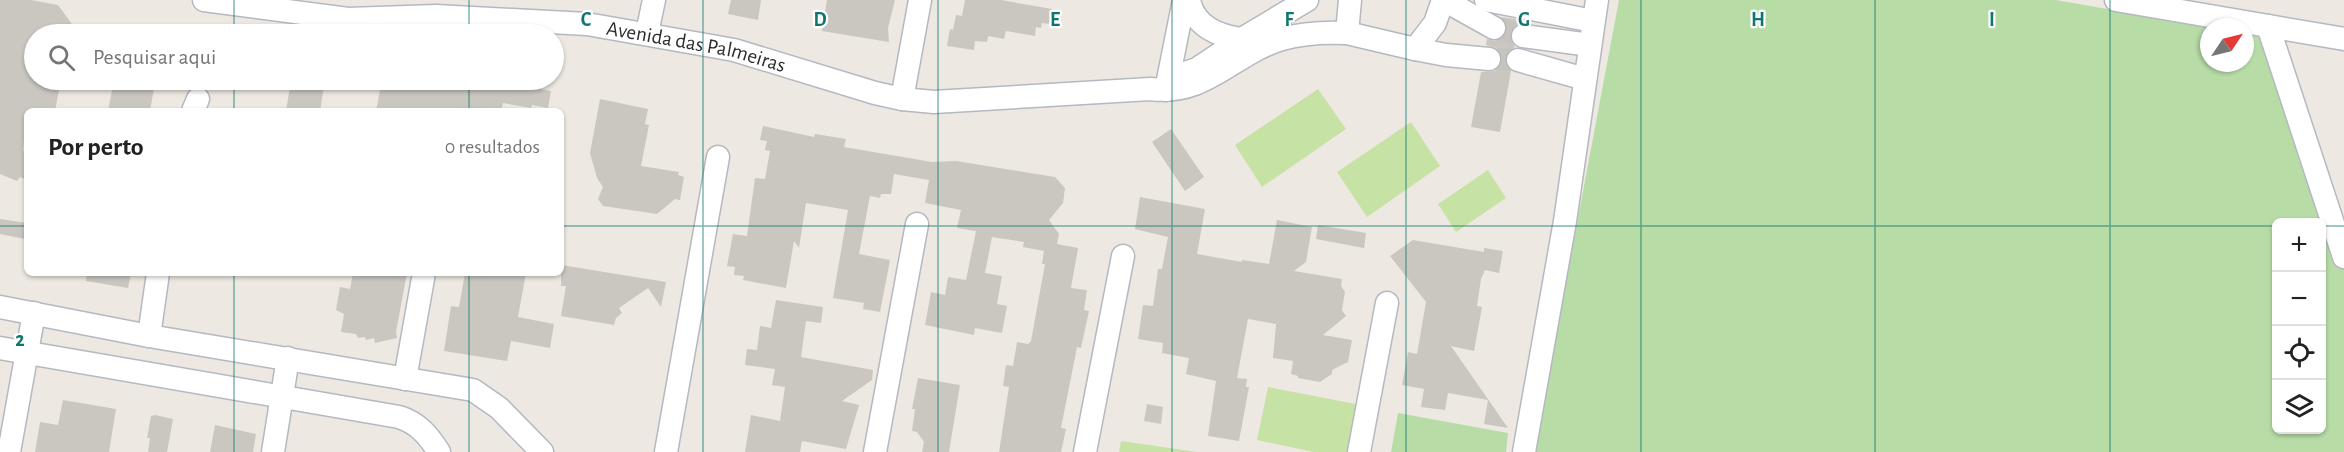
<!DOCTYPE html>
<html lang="pt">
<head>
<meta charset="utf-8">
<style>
  :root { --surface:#fff; --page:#f6f6f6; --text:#222; --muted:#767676; --line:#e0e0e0 }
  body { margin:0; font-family:"Alegreya Sans",sans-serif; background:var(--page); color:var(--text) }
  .controls { position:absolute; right:18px; bottom:18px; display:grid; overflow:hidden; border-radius:9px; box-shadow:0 2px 4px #0004 }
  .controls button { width:54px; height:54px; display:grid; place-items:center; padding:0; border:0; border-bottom:2px solid var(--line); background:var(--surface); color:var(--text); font:30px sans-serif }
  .compass { position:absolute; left:2200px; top:18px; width:54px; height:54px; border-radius:50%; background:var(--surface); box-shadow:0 2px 4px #0004; rotate:55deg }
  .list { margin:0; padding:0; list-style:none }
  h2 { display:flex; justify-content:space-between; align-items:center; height:78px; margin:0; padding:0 24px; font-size:26px }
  h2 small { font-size:20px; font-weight:400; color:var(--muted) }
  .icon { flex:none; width:33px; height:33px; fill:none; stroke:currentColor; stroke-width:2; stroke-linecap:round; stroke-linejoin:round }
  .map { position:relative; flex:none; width:2344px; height:452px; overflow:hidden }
  .search { position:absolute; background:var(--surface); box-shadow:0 2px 4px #0004; left:24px; top:24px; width:540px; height:66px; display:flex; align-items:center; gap:15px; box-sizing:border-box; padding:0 21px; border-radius:33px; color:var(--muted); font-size:22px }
  .panel { position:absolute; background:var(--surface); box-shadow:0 2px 4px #0004; left:24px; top:108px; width:540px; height:168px; border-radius:9px }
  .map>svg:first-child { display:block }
  .green { fill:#b7dca6; fill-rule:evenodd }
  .pitch { fill:#c6e2a4 }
  .building { fill:#cac7c0 }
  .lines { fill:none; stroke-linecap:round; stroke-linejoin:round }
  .minor-tunnel { stroke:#c7c4be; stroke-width:22; stroke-dasharray:22 11; stroke-linecap:butt }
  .minor-casing { stroke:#b6b8c0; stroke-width:25 }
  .minor { stroke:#fff; stroke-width:22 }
  .grid { fill:none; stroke:#0f766e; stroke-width:1.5; stroke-opacity:0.55 }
  .labels { text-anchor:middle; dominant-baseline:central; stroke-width:4.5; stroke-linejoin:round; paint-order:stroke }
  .street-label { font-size:21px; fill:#2e2e2e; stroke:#fff }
  .grid-label { font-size:20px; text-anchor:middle; font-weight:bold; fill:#0f766e; stroke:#fff; stroke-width:4.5; stroke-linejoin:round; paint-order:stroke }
</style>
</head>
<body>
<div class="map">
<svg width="2344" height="452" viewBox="0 0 2344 452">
  <rect width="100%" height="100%" fill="#ede9e2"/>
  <!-- green -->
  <path class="green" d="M1619,0H2056L2209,27V63H2245V34L2285,41L2344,222V452H1534ZM2276,222H2322V430H2276Z
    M1398,413L1508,433L1506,452H1391Z"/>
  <!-- pitch -->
  <path class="pitch" d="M1318,89L1346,129L1262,187L1235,145Z
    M1411,122L1440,166L1367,217L1337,172Z
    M1488,170L1506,198L1456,232L1438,204Z
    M1268,387L1361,405L1352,452H1314L1257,440Z
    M1121,441L1197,452H1119Z"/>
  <!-- building -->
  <path class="building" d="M0,0H31L58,5L79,34H34V80H61L55,111H27L23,151L27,152V180L20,177L17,181L0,174Z
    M731,0H761L758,20L728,14Z
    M827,0H895L888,28L889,42L822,31Z
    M965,0H1001L1052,9L1049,24L1042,23L1041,28L1036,27L1035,36L1006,31L1004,39L988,36L987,42L975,41L974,50L947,46L950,29L953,30L956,15L962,16Z
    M1501,17L1520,20L1510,34L1515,47L1505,57V64L1511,71L1500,132L1471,127L1481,72L1495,71L1502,61L1497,48L1486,45L1487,39L1495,41L1506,34L1507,27Z
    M114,80L155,83L150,111H108Z
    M291,80H325L320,111H286Z
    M382,80H489L551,91L548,108L532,105L531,108L503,103L501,111H376Z
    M600,99L648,109L645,124L649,125L641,166L679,172L678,175L684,177L680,200L675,199L657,214L603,206L598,199L603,187L597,178L590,153Z
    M763,126L814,137L815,134L846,139L844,147L932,162L956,161L1055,177L1065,188L1063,203L1049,220L1059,234L1057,244L1078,248L1071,288L1087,290L1084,310L1089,311L1081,348L1077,347L1061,428L1066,429L1061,452H999L1009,387L1003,386L1006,365L1013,366L1017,342L1028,344L1031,341L1045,264H1042L1044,251L1023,247L1024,242L992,237L985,273L1002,276L997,304L1007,306L1002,333L975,328L974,335L925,325L931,292L945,295L948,277L966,280L976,231L957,228L961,210L925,203L929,180L894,174L891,194H881L880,198L870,196L859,254L890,260L880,312L863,309L864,303L833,298L848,210L806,203L799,248L794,241L786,288L743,280L744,276L734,275L735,267L727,266L733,234L747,236L755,178L765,179L770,151L765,150L767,141L760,140Z
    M1171,129L1204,177L1185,191L1152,142Z
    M1140,197L1205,209L1197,254L1242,262V260L1269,264L1277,220L1312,227L1306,262L1294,271L1342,279L1341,286L1345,292L1342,310L1346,316L1323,335L1352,340L1348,362L1332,370V374L1320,382L1298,378V376L1291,374L1293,361L1273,358L1276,324L1248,319L1237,378L1247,379L1246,387H1249L1239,441L1208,436L1216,381L1186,374L1189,358L1162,353L1163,343L1138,339L1143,305L1153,306L1158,269H1162L1168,237L1135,229Z
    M0,219L27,223L25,239L0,234Z
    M1318,225L1366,233L1364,248L1316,239Z
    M1413,240L1484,252V248L1503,251L1499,273L1485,270L1481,279L1477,306L1482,307L1474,351L1451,346L1508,428L1484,424L1488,400L1448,393L1445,410L1421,407L1424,389L1402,385L1408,352L1417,354L1426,302L1390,256Z
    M561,265L666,282L661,307L648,288L619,308L622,313L616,318L614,325L561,316L566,286H561Z
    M87,273H131L128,288L86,281Z
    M353,273H407L396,332L397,338L375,343L374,338L366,340L365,337L358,338L356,334L341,332L344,314L336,310L340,287L350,289Z
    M465,273H526L518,317L554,324L550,348L511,341L507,361L444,351L451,306L459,307Z
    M776,300L823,307L821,323L806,321L801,357L873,370L872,380L842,401L859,405L846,449L802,441L800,452H745L751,415L780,421L785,387L772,385L775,369L745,365L747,349L757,350L760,326L771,328Z
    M918,378L960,385L949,452H922L924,442L917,432L912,431L915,409H912Z
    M63,400L116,409L109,452H35L40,422L58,425Z
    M1147,404L1163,407L1161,424L1144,421Z
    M155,415L173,419L167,452H148L150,438H147L151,416Z
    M215,425L256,434L253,452H210Z"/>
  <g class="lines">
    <!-- minor-tunnel -->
    <path class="minor-tunnel" d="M1494,28L1523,36
      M1489,59L1518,60"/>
    <!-- minor casing -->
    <g class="minor-casing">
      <g id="minor">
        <path id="s1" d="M204,0L348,19L436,16L587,24L734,50L875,93L902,99L934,102L1150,89C1207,96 1232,54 1282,39C1303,33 1325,32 1347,33"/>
        <path d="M1189,0C1194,26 1218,36 1242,39L1307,0"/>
        <path d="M1350,0L1347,33L1415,49L1435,23L1443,0"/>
        <path d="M1444,0L1494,28"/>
        <path d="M1486,0L1593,21"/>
        <path d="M2116,0L2344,39"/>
        <path d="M2268,26L2344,257"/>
        <path d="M647,33L654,0"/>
        <path d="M1523,36L1590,45"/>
        <path d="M1415,49L1446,55L1489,59"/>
        <path d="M1518,60L1585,79"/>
        <path d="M1176,76L1197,69L1242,39"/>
        <path d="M1166,90L1184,0"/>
        <path d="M902,99L920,0"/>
        <path d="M193,111L198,99"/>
        <path d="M0,307L149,336L473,390L499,408L542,452"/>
        <path d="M149,336L158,273"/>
        <path d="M0,348L399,417C418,423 428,435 439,452"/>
        <path d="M405,379L424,273"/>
        <path d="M9,452L34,313"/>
        <path d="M273,452L288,358"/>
        <path d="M666,452L718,157"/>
        <path d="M875,452L917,224"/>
        <path d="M1085,452L1123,256"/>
        <path d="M1359,452L1387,303"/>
        <path d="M1524,452L1565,221L1597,0"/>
      </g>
    </g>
    <!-- minor -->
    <use href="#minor" class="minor"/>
  </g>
  <!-- grid -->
  <path class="grid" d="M234,0V34M469,0V34M703,0V452M938,0V452M1172,0V452M1406,0V452M1641,0V452M1875,0V452M2110,0V452M234,80V111M469,80V111M0,226H27M561,226H2276M2322,226H2344M234,273V452M469,273V452"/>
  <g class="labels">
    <!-- street labels -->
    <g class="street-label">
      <text stroke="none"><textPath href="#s1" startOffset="496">Avenida das Palmeiras</textPath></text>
    </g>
  </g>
  <g class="grid-label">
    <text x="586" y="26">C</text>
    <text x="820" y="26">D</text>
    <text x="1055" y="26">E</text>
    <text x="1289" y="26">F</text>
    <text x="1524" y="26">G</text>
    <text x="1758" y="26">H</text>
    <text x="1992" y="26">I</text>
    <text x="20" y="346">2</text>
  </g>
</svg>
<div class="controls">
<button>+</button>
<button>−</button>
<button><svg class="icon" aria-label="locate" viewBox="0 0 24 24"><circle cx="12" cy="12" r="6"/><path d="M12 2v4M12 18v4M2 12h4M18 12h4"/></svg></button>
<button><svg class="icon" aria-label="layers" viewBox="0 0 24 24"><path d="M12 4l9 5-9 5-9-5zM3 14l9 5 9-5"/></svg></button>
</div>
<svg class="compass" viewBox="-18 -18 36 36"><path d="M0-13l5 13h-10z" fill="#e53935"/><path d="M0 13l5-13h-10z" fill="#767676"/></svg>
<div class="search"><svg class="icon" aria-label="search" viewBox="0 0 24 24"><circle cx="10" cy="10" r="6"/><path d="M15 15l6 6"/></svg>Pesquisar aqui</div>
<section class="panel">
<h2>Por perto<small>0 resultados</small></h2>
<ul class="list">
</ul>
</section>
</div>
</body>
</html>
